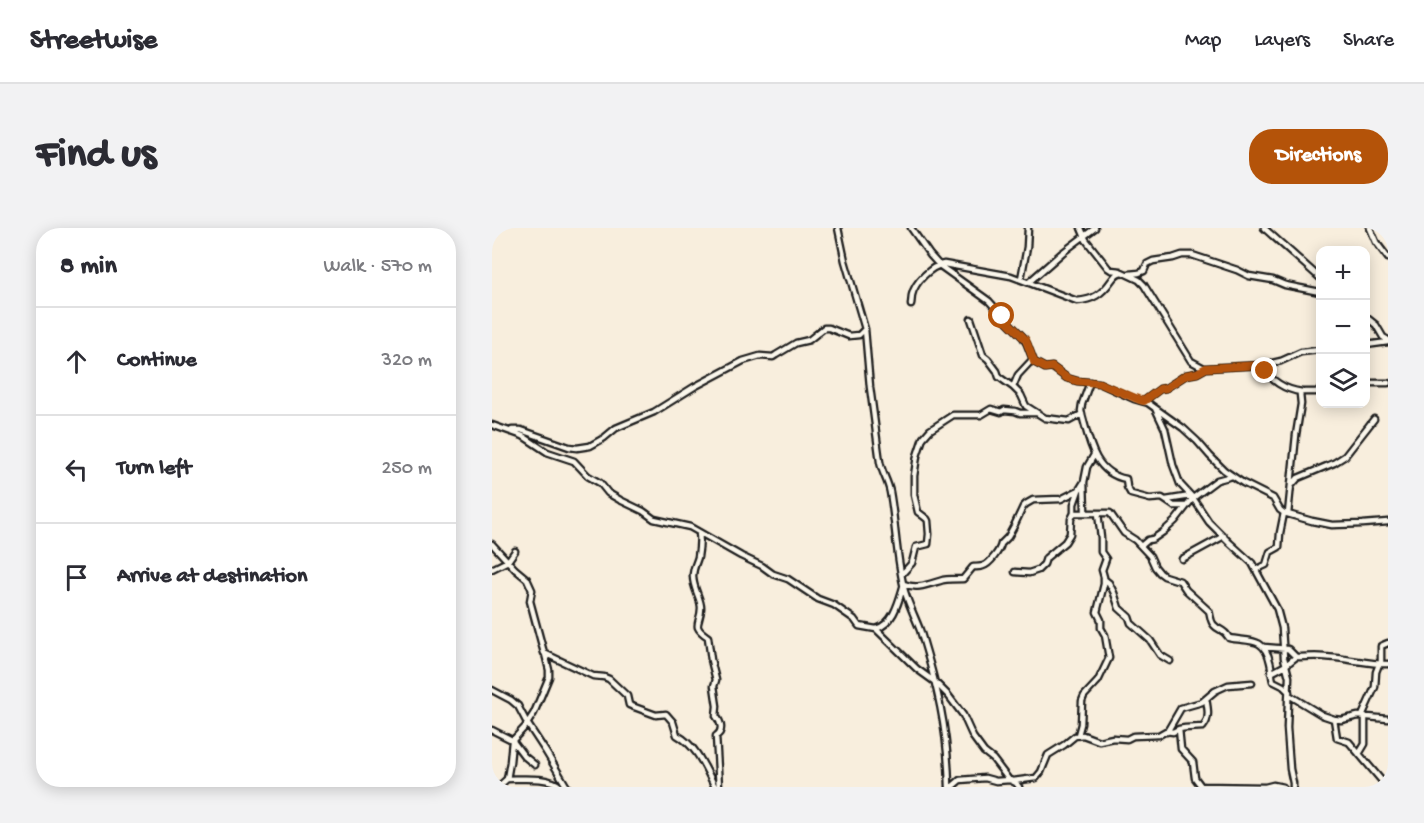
<!DOCTYPE html>
<html lang="en">
<head>
<meta charset="utf-8">
<style>
  :root { --surface:#fff; --page:#f2f2f3; --text:#2b2b33; --muted:#7c7c81; --line:#e1e1e2; --accent:#b45309 }
  body { margin:0; font-family:"Gochi Hand",sans-serif; background:var(--page); color:var(--text) }
  .controls { position:absolute; right:18px; top:18px; display:grid; overflow:hidden; border-radius:12px; box-shadow:0 3px 15px #0003 }
  .controls button { width:54px; height:54px; display:grid; place-items:center; padding:0; border:0; border-bottom:2px solid var(--line); background:var(--surface); color:var(--text); font:30px sans-serif }
  .stop { position:absolute; width:18px; height:18px; margin:-14px; border:4px solid #b45309; border-radius:50%; background:#fff }
  .stop.end { background:#b45309; border-color:#fff; box-shadow:0 2px 6px #0008 }
  .list { margin:0; padding:0; list-style:none }
  h2 { display:flex; justify-content:space-between; align-items:center; height:78px; margin:0; padding:0 24px; font-size:26px }
  h2 small { font-size:20px; font-weight:400; color:var(--muted) }
  .list li { display:grid; grid-template-columns:39px 1fr auto; gap:18px; align-items:center; box-sizing:border-box; height:108px; padding:0 24px; border-top:2px solid var(--line) }
  .list b { display:block; font-size:22px; white-space:nowrap }
  .list em { font-size:20px; font-style:normal; color:var(--muted) }
  .icon { flex:none; width:33px; height:33px; fill:none; stroke:currentColor; stroke-width:2; stroke-linecap:round; stroke-linejoin:round }
  .map { position:relative; flex:none; width:896px; height:559px; overflow:hidden; border-radius:24px }
  header { display:flex; align-items:center; gap:36px; box-sizing:border-box; height:84px; padding:0 30px; background:var(--surface); border-bottom:2px solid var(--line) }
  header strong { font-size:28px }
  nav { display:flex; gap:33px; margin-inline-start:auto; font-size:21px }
  .intro { display:flex; align-items:center; justify-content:space-between; box-sizing:border-box; height:144px; padding:0 36px }
  h1 { margin:0; font-size:42px }
  .button { padding:15px 27px; border-radius:24px; background:var(--accent); color:#fff; font-size:21px; font-weight:700 }
  main { display:flex; gap:36px; padding:0 36px }
  aside { flex:1; background:var(--surface); border-radius:24px; box-shadow:0 3px 15px #0003 }
  .map>svg:first-child { display:block }
  .lines { fill:none; stroke-linecap:round; stroke-linejoin:round }
  .minor-casing { stroke:#1c1c1c; stroke-width:9 }
  .minor { stroke:#fbf7ec; stroke-width:4.5 }
  .route { stroke:#b45309; stroke-width:8 }
</style>
</head>
<body>
<header>
<strong>Streetwise</strong>
<nav><a>Map</a><a>Layers</a><a>Share</a></nav>
</header>
<div class="intro"><h1>Find us</h1><a class="button">Directions</a></div>
<main>
<aside>
<h2>8 min<small>Walk · 570 m</small></h2>
<ul class="list">
<li><svg class="icon" aria-label="ahead" viewBox="0 0 24 24"><path d="M12 20V5M6 11l6-6 6 6"/></svg><div><b>Continue</b></div><em>320 m</em></li>
<li><svg class="icon" aria-label="left" viewBox="0 0 24 24"><path d="M17 20v-9H6M10 6l-5 5 5 5"/></svg><div><b>Turn left</b></div><em>250 m</em></li>
<li><svg class="icon" aria-label="arrive" viewBox="0 0 24 24"><path d="M6 21V4h12l-3 4 3 4H6"/></svg><div><b>Arrive at destination</b></div></li>
</ul>
</aside>
<div class="map">
<svg width="896" height="559" viewBox="0 0 896 559">
  <rect width="100%" height="100%" fill="#f8eedd"/>
  <filter id="ink" filterUnits="userSpaceOnUse"><feTurbulence type="fractalNoise" baseFrequency=".0167" numOctaves="2"/><feDisplacementMap in="SourceGraphic" scale="12" xChannelSelector="R" yChannelSelector="G"/><feConvolveMatrix kernelMatrix="1 2 1 2 8 2 1 2 1" color-interpolation-filters="sRGB"/></filter>
  <g filter="url(#ink)">
    <g class="lines">
      <!-- minor casing -->
      <g class="minor-casing">
        <path id="minor" d="M346,0L353,33L373,101L378,159L388,234C390,245 396,253 398,264C404,297 404,331 413,364C417,377 423,389 428,402C445,457 456,501 457,559
          M419,0L438,27L447,37L497,73L514,92L531,109L535,116L542,134L553,140L560,139L575,150L585,153L607,155L642,171L656,175L691,200L705,213L718,228L732,242L751,255L781,270L788,282L792,285L820,293L840,297L871,296L896,294
          M589,0L594,12L616,40L619,42L628,43
          M772,0L828,50
          M878,0L884,14L896,30
          M637,46L647,45L652,43L655,36L661,33L681,30L690,27H700L745,42L757,48L781,52L793,57L828,64
          M529,51L535,19L536,0
          M537,54L570,25L603,0
          M419,77C419,76 420,68 420,67C423,54 439,38 452,36L519,48L585,73C601,72 610,66 619,53C623,48 624,45 630,44L647,52L652,57L699,133L712,140
          M874,89L884,97L891,109L896,112
          M479,91L491,127L496,131L505,143L507,149L521,159
          M874,117L896,114
          M540,132L526,147L521,159L529,167L534,178L553,190L577,193L590,186
          M771,137C777,153 794,162 810,164
          M598,154L590,176L589,183C597,211 601,245 634,251L635,259L639,266L658,271L670,270L682,278H694
          M874,155H896
          M652,173L668,161L674,160L694,147L705,145L714,140L771,137L789,133L809,124L828,122
          M663,180L673,201L681,237L688,256L701,270L717,294L738,315L760,335L785,381L790,400L792,430L797,449L795,500L798,541L801,555V559
          M0,197L31,208L55,224L82,233L96,248L108,255L116,265L128,272L151,283L162,291L198,299L249,328L270,338L281,346L296,351L326,371L342,377L362,391L367,398L384,401L425,441L443,454L456,467L471,487L481,509L492,524L501,531L517,552
          M20,202H29L77,219L85,220L98,218L112,210L124,200L162,184L202,159L251,133L268,128L281,129L284,127L304,115L317,112L332,100H337L357,108L367,107L373,101
          M592,254L593,282L595,285
          M799,258L806,250L842,235L853,228L882,191
          M674,272L699,268
          M582,285H618L632,305L643,312L658,328L663,339L668,345L672,348L688,353L694,362L717,383C719,388 718,393 722,397C727,403 731,400 737,410C757,414 772,408 778,434C780,440 779,447 781,453L791,458L797,464
          M796,286L804,207L809,176L808,166L810,164H824L828,162
          M207,305C208,311 207,323 206,329C204,336 201,340 201,348C201,361 209,370 209,380C209,396 198,397 216,409L219,432L224,452L222,458L225,478L224,488C229,494 232,503 224,508L227,559
          M0,316L23,341L35,351L40,362L38,373L52,425L101,448L112,449L117,451L135,468L137,477L164,487L174,486L181,494L185,507C205,518 213,540 223,559
          M649,318L656,312L661,311L671,304L683,293L701,270L725,252L740,248
          M690,331L732,308
          M0,341L16,333L23,323
          M765,341L774,337L778,324L787,319L788,305L792,285
          M523,344L537,345L546,342L552,336L554,330L573,314L578,306L579,291L582,285V276L587,262
          M410,346L420,335L424,319L436,316L437,306L436,293L435,291L426,284L422,267V248L425,228L431,210L438,202L461,187H489L499,181L509,184L512,182L523,183L528,185H544
          M612,351L617,355L622,365L627,380L637,389L639,395L658,412L668,427L678,433
          M384,401C402,396 407,372 412,356C425,362 437,356 451,352C457,351 464,351 471,351L481,339C484,339 488,339 491,338C498,336 508,322 509,316L516,309L522,298L531,279L534,276L541,272L569,271L587,262L592,254L595,239L602,227
          M772,419L796,421L804,429
          M889,436V418L896,415
          M779,445L794,437L804,429C814,429 824,428 833,429C854,430 875,436 896,436
          M0,462L19,472L26,478L35,495L54,524L75,559
          M797,467L830,487L842,491L845,510L857,514L895,559
          M870,488L883,459L884,444L887,436
          M842,491L849,492L866,488L896,491
          M687,501L693,500L711,499C718,491 716,481 714,471
          M0,502L20,512L32,528L43,537
          M675,504L689,480L710,474L723,463L736,457L760,455
          M586,507L589,496L590,473L592,468L606,453L617,430L613,407L609,400V392L605,384L612,356V349L610,342L614,331L609,324V310L606,285
          M867,526L873,516V488
          M15,551L18,534L20,513L33,499L42,485L57,449V442L53,426
          M521,553L544,550L549,544L556,527L572,517L583,508L591,507L607,513L621,510L635,511L641,508L667,507L674,503L681,504L687,501L689,521L701,534L703,550L709,558L773,559L781,557L791,559
          M6,559L15,551C29,551 58,548 69,559
          M457,559L461,558L468,552L493,550L504,553L518,552L524,555L527,559"/>
      </g>
      <!-- minor -->
      <use href="#minor" class="minor"/>
    </g>
  </g>
  <g class="lines" filter="url(#ink)">
    <!-- route -->
    <path class="route" d="M510,88L534,112L542,134L553,140L560,139L575,150L585,153L607,155L648,172L652,173L668,161L674,160L694,147L705,145L714,140L771,137L773,143"/>
  </g>
</svg>
<div class="controls">
<button>+</button>
<button>−</button>
<button><svg class="icon" aria-label="layers" viewBox="0 0 24 24"><path d="M12 4l9 5-9 5-9-5zM3 14l9 5 9-5"/></svg></button>
</div>
<div class="stop" style="left:510px;top:88px"></div>
<div class="stop end" style="left:773px;top:143px"></div>
</div>
</main>
</body>
</html>
